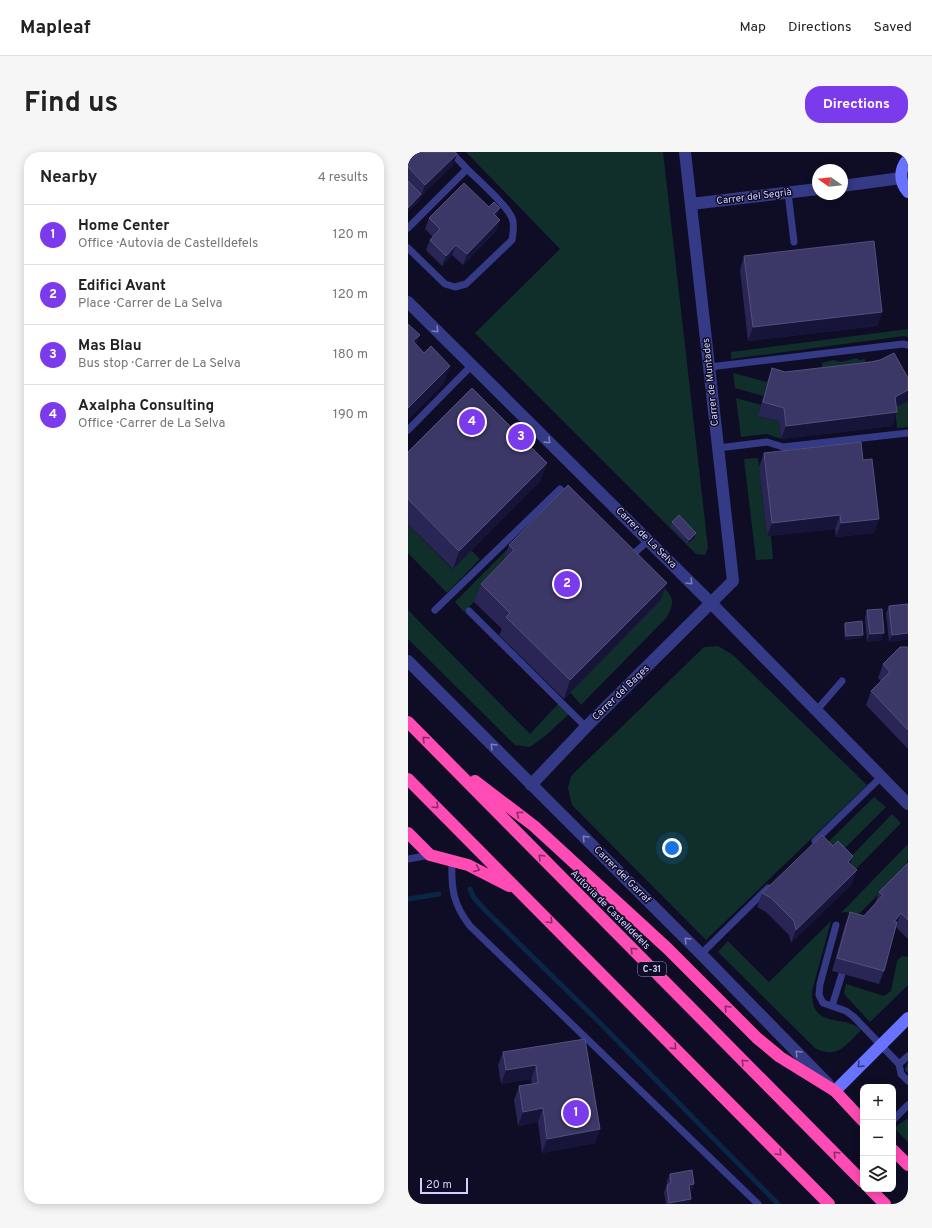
<!DOCTYPE html>
<html lang="en">
<head>
<meta charset="utf-8">
<style>
  :root { --surface:#fff; --page:#f6f6f6; --text:#222; --muted:#767676; --line:#e0e0e0; --accent:#7c3aed }
  body { margin:0; font-family:Overpass,sans-serif; background:var(--page); color:var(--text) }
  .controls { position:absolute; right:12px; bottom:12px; display:grid; overflow:hidden; border-radius:8px; box-shadow:0 2px 10px #0003 }
  .controls button { width:36px; height:36px; display:grid; place-items:center; padding:0; border:0; border-bottom:1px solid var(--line); background:var(--surface); color:var(--text); font:20px sans-serif }
  .compass { position:absolute; left:404px; top:12px; width:36px; height:36px; border-radius:50%; background:var(--surface); box-shadow:0 2px 10px #0003; rotate:284deg }
  .scale { position:absolute; left:12px; bottom:10px; width:48px; box-sizing:border-box; padding-left:4px; border:2px solid #d1d1ff; border-top:0; font-size:11px; line-height:14px; white-space:nowrap; color:#d1d1ff; -webkit-text-stroke:3px #0f0d25; paint-order:stroke }
  .you { position:absolute; left:264px; top:696px; width:14px; height:14px; margin:-10px; border:3px solid #fff; border-radius:50%; background:#1a73e8; box-shadow:0 0 0 6px #1a73e833 }
  .badge { display:grid; place-items:center; width:26px; height:26px; border-radius:50%; background:var(--accent); color:#fff; font-size:13px; font-weight:700 }
  .pin { position:absolute; translate:-50% -50%; border:2px solid #fff; box-shadow:0 1px 4px #0006 }
  .list { margin:0; padding:0; list-style:none }
  h2 { display:flex; justify-content:space-between; align-items:center; height:52px; margin:0; padding:0 16px; font-size:17px }
  h2 small { font-size:13px; font-weight:400; color:var(--muted) }
  .list li { display:grid; grid-template-columns:26px 1fr auto; gap:12px; align-items:center; box-sizing:border-box; height:60px; padding:0 16px; border-top:1px solid var(--line) }
  .list b { display:block; font-size:15px; white-space:nowrap }
  .list p { margin:0; font-size:13px; white-space:nowrap; color:var(--muted) }
  .list em { font-size:13px; font-style:normal; color:var(--muted) }
  .icon { flex:none; width:22px; height:22px; fill:none; stroke:currentColor; stroke-width:2; stroke-linecap:round; stroke-linejoin:round }
  .map { position:relative; flex:none; width:500px; height:1052px; overflow:hidden; border-radius:16px }
  header { display:flex; align-items:center; gap:24px; box-sizing:border-box; height:56px; padding:0 20px; background:var(--surface); border-bottom:1px solid var(--line) }
  header strong { font-size:19px }
  nav { display:flex; gap:22px; margin-inline-start:auto; font-size:14px }
  .intro { display:flex; align-items:center; justify-content:space-between; box-sizing:border-box; height:96px; padding:0 24px }
  h1 { margin:0; font-size:28px }
  .button { padding:10px 18px; border-radius:16px; background:var(--accent); color:#fff; font-size:14px; font-weight:700 }
  main { display:flex; gap:24px; padding:0 24px }
  aside { flex:1; background:var(--surface); border-radius:16px; box-shadow:0 2px 10px #0003 }
  .map>svg:first-child { display:block }
  .green { fill:#102f2b }
  .lines { fill:none; stroke-linecap:round; stroke-linejoin:round }
  .stream { stroke:#092648; stroke-width:5 }
  .lane { stroke:#353a87; stroke-width:7 }
  .street { stroke:#353a87; stroke-width:12 }
  .secondary { stroke:#6874ff; stroke-width:12 }
  .highway { stroke:#ff4cb4; stroke-width:12 }
  .wall { fill:#292554 }
  .shaded-wall { fill:#171439 }
  .building { fill:#3b3766; stroke:#52507e }
  .oneway { stroke:#7b7ebd }
  .oneway2 { stroke:#872c6c }
  .oneway3 { stroke:#33367c }
  .labels { text-anchor:middle; dominant-baseline:central; stroke-width:3; stroke-linejoin:round; paint-order:stroke }
  .shield { fill:#0f0d25; stroke:#9796be; stroke-width:1 }
  .shield-label { font-size:9px; font-weight:bold; fill:#d1d1ff }
  .street-label { font-size:10px; fill:#d1d1ff; stroke:#0f0d25 }
</style>
</head>
<body>
<header>
<strong>Mapleaf</strong>
<nav><a>Map</a><a>Directions</a><a>Saved</a></nav>
</header>
<div class="intro"><h1>Find us</h1><a class="button">Directions</a></div>
<main>
<aside>
<h2>Nearby<small>4 results</small></h2>
<ul class="list">
<li><span class="badge">1</span><div><b>Home Center</b><p>Office · Autovia de Castelldefels</p></div><em>120 m</em></li>
<li><span class="badge">2</span><div><b>Edifici Avant</b><p>Place · Carrer de La Selva</p></div><em>120 m</em></li>
<li><span class="badge">3</span><div><b>Mas Blau</b><p>Bus stop · Carrer de La Selva</p></div><em>180 m</em></li>
<li><span class="badge">4</span><div><b>Axalpha Consulting</b><p>Office · Carrer de La Selva</p></div><em>190 m</em></li>
</ul>
</aside>
<div class="map">
<svg width="500" height="1052" viewBox="0 0 500 1052">
  <rect width="100%" height="100%" fill="#0f0d25"/>
  <!-- green -->
  <path class="green" d="M58,0H255L300,396L297,403L288,402L67,181L152,97Z
    M500,177V185L496,184L323,207V200Z
    M449,206L451,208L457,207L458,223L414,218V211L425,208L433,210Z
    M325,221L359,230L355,244L327,236Z
    M328,246L353,253L350,264L371,269L373,287L359,282L333,285Z
    M500,249V275L489,276L487,256Z
    M350,306L359,384H363L365,407L348,408L336,307Z
    M149,347L100,416L56,460L47,450Z
    M0,372L44,417L63,398L72,407L39,441L0,401Z
    M227,407L260,440C267,449 264,455 259,465L173,553L162,540Z
    M0,458L122,582L151,551L161,562L137,584L122,595L107,593L0,487Z
    M310,494L325,503L459,633L298,788L164,653L160,636L163,624L296,495Z
    M466,645L478,655L428,705L416,694Z
    M484,662L493,671L444,721L435,713Z
    M500,692V707L498,714L452,761L447,764L438,760L433,761Z
    M423,769L404,839C403,879 436,861 453,878C438,893 429,908 407,896L310,800L320,789L361,830Z
    M494,804L500,805V833L462,870L436,842L438,832L476,844L483,839L489,809Z
    M499,967L500,968V990L486,976Z"/>
  <g class="lines">
    <!-- stream -->
    <path class="stream" d="M62,737L66,746L80,761L188,867L370,1052
      M0,747L31,742"/>
    <!-- lane -->
    <path class="lane" d="M380,41L386,90
      M0,76L59,17L43,0
      M0,96L37,132L47,135L58,132L104,88C105,81 107,73 104,66C98,52 71,29 59,17
      M301,215L495,192L500,193
      M0,278L64,213
      M310,296L359,290L375,295L500,281
      M221,406L241,388
      M27,458L152,337L160,345
      M61,459L178,575
      M408,559L434,529
      M407,689L473,625
      M0,707L22,703
      M44,709C43,737 45,752 62,774L350,1052
      M428,773L412,832L411,843L415,851L438,859L446,865L491,912L493,922L500,929
      M293,802L360,736
      M424,854L434,822
      M491,912L500,904
      M485,968L500,953"/>
    <!-- street -->
    <path class="street" d="M434,34L493,26
      M283,52L410,37
      M0,150L304,452L500,652
      M0,509L293,802L420,932
      M123,633L178,575L325,429L277,0"/>
    <!-- secondary -->
    <path class="secondary" d="M500,7C491,17 491,30 500,40
      M427,939L500,866"/>
    <!-- highway -->
    <path class="highway" d="M0,570L455,1030
      M0,627L421,1052
      M67,629L126,674L259,796L349,886L372,905L427,939L455,969
      M0,681L22,703L60,713L101,734
      M485,998L500,1013
      M462,1037L477,1052"/>
  </g>
  <!-- wall -->
  <path class="wall" d="M0,0L45,13L13,44V43L11,49L0,60Z
    M89,65L92,68L88,79L55,113L44,103L34,114L18,98L22,88L25,85L17,77L21,66Z
    M336,104L474,160L469,174L340,189L332,118Z
    M472,208L500,226V249L489,255L484,274L373,287L371,269L350,264L359,230L364,216L377,220Z
    M0,300L139,311L132,329L45,417L0,372Z
    M356,301L455,308L471,367L466,381L428,385L427,377L359,384L351,315Z
    M264,370L287,385L280,392L262,374Z
    M101,393L252,449L156,547L91,483L94,477L66,450L73,432L95,410Z
    M500,452L481,490L478,461L481,454Z
    M459,458L474,488L459,490L457,466Z
    M437,471L454,486L437,488L436,474Z
    M500,495V597L458,553L463,539L473,529L470,526L475,512Z
    M425,694L445,704L442,712L444,732L383,791L381,783L358,760L349,755L354,741Z
    M500,711V787L488,775L476,819L471,832L424,819L437,773L442,760L456,764L467,752L471,740Z
    M177,887L192,977L187,991L134,1001L130,970L110,974L106,948L111,934L124,932L123,927L93,932L90,913L95,900Z
    M500,910V921L497,918Z
    M262,1022L286,1032L283,1040H282L283,1047L281,1052H258L256,1040L259,1033V1029Z"/>
  <!-- shaded-wall -->
  <path class="shaded-wall" d="M49,2L45,13L13,44L17,33Z
    M13,42L11,49L0,60V56Z
    M92,56L88,67L86,62Z
    M92,68L88,79L55,113L59,102Z
    M48,93L44,103L34,114L38,104Z
    M474,160L469,174L340,189L345,175Z
    M12,183L5,201V189Z
    M42,214L36,232L0,268V256Z
    M500,238V249L482,258L487,245Z
    M489,260L484,274L373,287L378,274Z
    M139,311L132,329L45,417L51,399Z
    M432,363L427,377L359,384L364,371Z
    M471,367L466,381L428,385L433,371Z
    M288,381L287,385L280,392L281,388Z
    M259,431L252,449L156,547L162,528Z
    M476,481L474,488L459,490L462,482Z
    M500,481V488L481,490L484,483Z
    M455,483L454,486L437,488L438,484Z
    M445,704L440,718V710Z
    M449,718L444,732L383,791L388,778Z
    M493,761L488,775L481,783L486,770Z
    M128,913L123,927L93,932L98,918Z
    M135,956L130,970L110,974L115,960Z
    M192,977L187,991L134,1001L139,987Z
    M286,1032L283,1040L279,1041L281,1033Z
    M283,1047L281,1052H261V1051Z"/>
  <!-- building -->
  <path class="building" d="M0,0H46L49,2L17,33L0,15Z
    M0,29L13,42L0,56Z
    M56,31L81,55L86,50L92,56L86,62L92,68L59,102L48,93L38,104L22,88L32,77L21,66Z
    M466,89L474,160L345,175L336,104Z
    M0,172L12,183L5,189L16,201L23,194L42,214L0,256Z
    M486,201L500,226V238L487,245L489,260L378,274L376,256L355,250L364,216L377,220L463,210L472,208Z
    M64,236L139,311L51,399L0,347V300Z
    M453,290L455,308L464,307L471,367L433,371L432,363L364,371L356,301Z
    M160,333L259,431L162,528L98,465L102,461L73,432L106,398L101,393Z
    M271,363L288,381L281,388L264,370Z
    M500,452V481L484,483L481,454Z
    M474,457L476,481L462,482L459,458Z
    M454,469L455,483L438,484L437,471Z
    M492,495H500V578L463,539L482,520L475,512Z
    M414,683L425,694L430,689L445,704L440,710L449,718L388,778L386,769L363,746L354,741Z
    M500,711V768L493,761L486,770H489L476,819L429,806L442,760L456,764L475,743L471,740Z
    M177,887L192,977L139,987L135,956L115,960L111,934L130,931L128,913L98,918L95,900Z
    M284,1018L286,1032L281,1033L283,1047L261,1051L259,1033L263,1031L262,1022Z"/>
  <!-- one-way arrows -->
  <defs><path id="oneway-chevron" d="M-2-3.5L2.5 0L-2 3.5" fill="none" stroke-width="1.6" stroke-linecap="round" stroke-linejoin="round"/></defs>
  <g class="oneway">
    <use href="#oneway-chevron" transform="translate(28 178) rotate(45)"/>
    <use href="#oneway-chevron" transform="translate(140 289) rotate(44)"/>
    <use href="#oneway-chevron" transform="translate(282 430) rotate(45)"/>
    <use href="#oneway-chevron" transform="translate(85 594) rotate(-135)"/>
    <use href="#oneway-chevron" transform="translate(177 686) rotate(-135)"/>
    <use href="#oneway-chevron" transform="translate(279 788) rotate(-135)"/>
    <use href="#oneway-chevron" transform="translate(390 901) rotate(-134)"/>
  </g>
  <g class="oneway2">
    <use href="#oneway-chevron" transform="translate(17 587) rotate(-136)"/>
    <use href="#oneway-chevron" transform="translate(28 654) rotate(45)"/>
    <use href="#oneway-chevron" transform="translate(111 662) rotate(-143)"/>
    <use href="#oneway-chevron" transform="translate(133 705) rotate(-135)"/>
    <use href="#oneway-chevron" transform="translate(69 717) rotate(23)"/>
    <use href="#oneway-chevron" transform="translate(142 769) rotate(45)"/>
    <use href="#oneway-chevron" transform="translate(225 798) rotate(-135)"/>
    <use href="#oneway-chevron" transform="translate(319 856) rotate(-135)"/>
    <use href="#oneway-chevron" transform="translate(266 895) rotate(45)"/>
    <use href="#oneway-chevron" transform="translate(336 910) rotate(-135)"/>
    <use href="#oneway-chevron" transform="translate(371 1001) rotate(45)"/>
    <use href="#oneway-chevron" transform="translate(428 1002) rotate(-135)"/>
  </g>
  <use class="oneway3" href="#oneway-chevron" transform="translate(452 913) rotate(135)"/>
  <g class="labels">
    <!-- shield labels -->
    <rect class="shield" x="230" y="810" width="28" height="14" rx="3"/>
    <g class="shield-label">
      <text x="244" y="817">C-31</text>
    </g>
    <!-- street labels -->
    <g class="street-label">
      <text transform="translate(346 45) rotate(-7)">Carrer del Segrià</text>
      <text transform="translate(303 230) rotate(-96)">Carrer de Muntades</text>
      <text transform="translate(238 386) rotate(45)">Carrer de La Selva</text>
      <text transform="translate(213 541) rotate(-44)">Carrer del Bages</text>
      <text transform="translate(214 723) rotate(45)">Carrer del Garraf</text>
      <text transform="translate(202 758) rotate(45)">Autovia de Castelldefels</text>
    </g>
  </g>
</svg>
<div class="controls">
<button>+</button>
<button>−</button>
<button><svg class="icon" aria-label="layers" viewBox="0 0 24 24"><path d="M12 4l9 5-9 5-9-5zM3 14l9 5 9-5"/></svg></button>
</div>
<svg class="compass" viewBox="-18 -18 36 36"><path d="M0-13l5 13h-10z" fill="#e53935"/><path d="M0 13l5-13h-10z" fill="#767676"/></svg>
<div class="scale">20 m</div>
<div class="you"></div>
<div class="pin badge" style="left:168px;top:961px">1</div>
<div class="pin badge" style="left:159px;top:432px">2</div>
<div class="pin badge" style="left:113px;top:285px">3</div>
<div class="pin badge" style="left:64px;top:270px">4</div>
</div>
</main>
</body>
</html>
